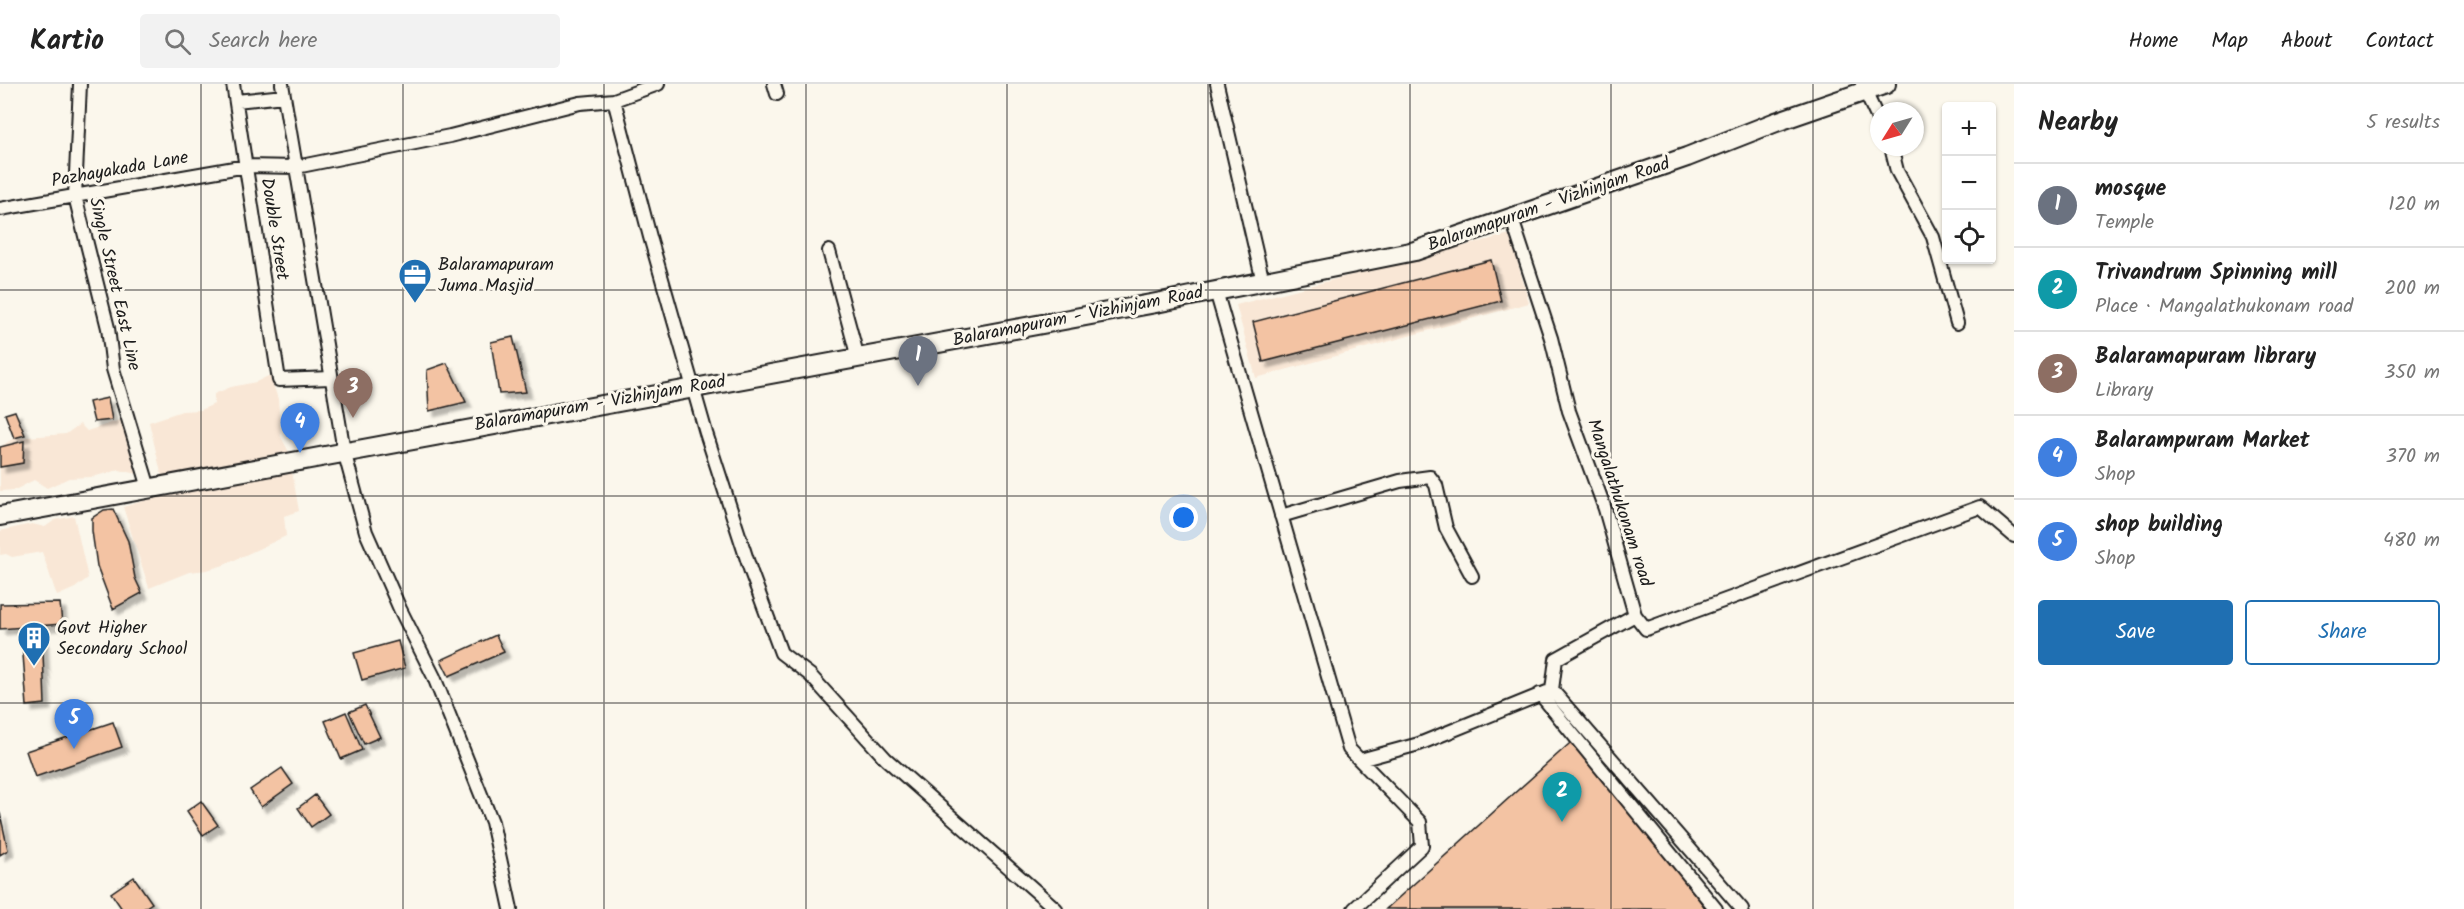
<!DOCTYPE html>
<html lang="en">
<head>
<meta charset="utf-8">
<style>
  :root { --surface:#fff; --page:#f2f2f2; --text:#222; --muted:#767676; --line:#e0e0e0; --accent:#1f6fb2 }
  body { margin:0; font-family:Kalam,sans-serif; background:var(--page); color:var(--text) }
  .controls { position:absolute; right:18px; top:18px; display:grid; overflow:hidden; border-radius:6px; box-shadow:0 2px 4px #0004 }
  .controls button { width:54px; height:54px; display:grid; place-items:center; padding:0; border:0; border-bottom:2px solid var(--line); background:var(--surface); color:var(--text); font:30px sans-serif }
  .compass { position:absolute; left:1870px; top:18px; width:54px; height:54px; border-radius:50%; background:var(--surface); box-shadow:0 2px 4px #0004; rotate:233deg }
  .you { position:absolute; left:1184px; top:434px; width:21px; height:21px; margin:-15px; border:4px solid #fff; border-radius:50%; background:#1a73e8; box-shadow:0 0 0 9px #1a73e833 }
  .badge { display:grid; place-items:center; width:39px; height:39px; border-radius:50%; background:var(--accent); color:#fff; font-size:20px; font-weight:700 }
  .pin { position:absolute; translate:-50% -50px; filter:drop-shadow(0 2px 3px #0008) }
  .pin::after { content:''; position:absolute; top:32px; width:21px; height:18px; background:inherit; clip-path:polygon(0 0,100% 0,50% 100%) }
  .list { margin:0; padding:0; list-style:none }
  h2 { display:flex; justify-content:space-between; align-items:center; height:78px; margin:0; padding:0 24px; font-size:26px }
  h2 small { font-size:20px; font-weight:400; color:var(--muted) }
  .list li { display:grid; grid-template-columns:39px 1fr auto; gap:18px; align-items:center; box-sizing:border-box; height:84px; padding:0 24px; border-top:2px solid var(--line) }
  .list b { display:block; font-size:22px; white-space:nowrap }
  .list p { margin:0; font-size:20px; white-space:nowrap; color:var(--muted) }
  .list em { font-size:20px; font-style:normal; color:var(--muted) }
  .actions { display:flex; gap:12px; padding:18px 24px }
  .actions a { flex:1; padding:14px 0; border:2px solid var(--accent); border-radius:6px; text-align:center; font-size:21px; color:var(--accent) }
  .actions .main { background:var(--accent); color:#fff }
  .icon { flex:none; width:33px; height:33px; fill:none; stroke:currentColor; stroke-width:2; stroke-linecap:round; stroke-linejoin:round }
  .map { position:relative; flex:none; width:2014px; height:825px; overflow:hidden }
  header { display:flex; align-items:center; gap:36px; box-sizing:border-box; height:84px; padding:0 30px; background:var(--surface); border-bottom:2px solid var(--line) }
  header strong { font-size:28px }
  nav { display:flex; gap:33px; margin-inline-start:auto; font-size:21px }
  .search { width:420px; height:54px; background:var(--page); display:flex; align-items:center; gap:15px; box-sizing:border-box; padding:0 21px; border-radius:6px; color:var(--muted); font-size:22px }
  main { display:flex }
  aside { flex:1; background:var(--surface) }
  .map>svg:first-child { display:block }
  .built { fill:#f9e7d6 }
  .building { fill:#f3c3a3; stroke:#1c1c1c; stroke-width:1.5; filter:url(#shadow) }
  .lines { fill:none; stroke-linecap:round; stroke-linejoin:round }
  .street-casing { stroke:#1c1c1c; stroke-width:16 }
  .secondary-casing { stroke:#1c1c1c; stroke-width:22 }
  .street { stroke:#fbf7ec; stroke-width:12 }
  .secondary { stroke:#fbf7ec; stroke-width:18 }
  .grid { fill:none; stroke:#1c1c1c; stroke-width:1.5; stroke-opacity:0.55 }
  .labels { text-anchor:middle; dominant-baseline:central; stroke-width:6; stroke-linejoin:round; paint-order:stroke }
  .street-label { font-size:18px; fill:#1c1c1c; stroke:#fbf7ec }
  .poi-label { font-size:18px; fill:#1c1c1c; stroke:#fbf7ec; text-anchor:start }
</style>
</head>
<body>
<header>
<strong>Kartio</strong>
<div class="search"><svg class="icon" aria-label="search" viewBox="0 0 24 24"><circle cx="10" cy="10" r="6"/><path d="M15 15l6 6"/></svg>Search here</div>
<nav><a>Home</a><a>Map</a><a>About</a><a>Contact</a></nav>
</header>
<main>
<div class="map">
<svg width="2014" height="825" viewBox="0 0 2014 825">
  <defs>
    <filter id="shadow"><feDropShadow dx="5.5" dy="5.5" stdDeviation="1.5" flood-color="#0004"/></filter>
  </defs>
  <rect width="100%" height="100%" fill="#fbf7ec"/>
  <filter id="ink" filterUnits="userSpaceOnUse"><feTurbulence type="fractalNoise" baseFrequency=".0167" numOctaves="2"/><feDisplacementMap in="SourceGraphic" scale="12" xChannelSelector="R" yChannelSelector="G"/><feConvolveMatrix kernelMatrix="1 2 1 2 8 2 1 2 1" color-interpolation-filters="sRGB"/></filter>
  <g filter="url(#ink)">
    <!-- built -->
    <path class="built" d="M1510,150L1529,219L1256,294L1236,221Z
      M270,291L278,315L281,353L289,368L162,393L149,338L182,327L201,326L214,320V310L231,303L256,298Z
      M120,336L128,344L138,390L119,386L92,393L69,394L47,404L34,396L15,406L0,407V363L14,354L66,350L80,340L87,347Z
      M292,388L299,427L284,432L286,452L224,481L207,486L189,488L149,504L123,423L150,415Z
      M74,432L88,494L75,504L57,512L42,468L12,473L6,470L0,471V447L32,440L45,443L55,436Z"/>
    <!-- building -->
    <path class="building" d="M1491,176L1501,217L1263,278L1253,238Z
      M513,253L526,308L499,310L491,258Z
      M447,279L466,318L429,327L427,286Z
      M108,314L112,336L94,338L89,318Z
      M15,327L25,351L14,354L5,330Z
      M24,357L23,379L0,383V363Z
      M113,425L128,457L135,494L142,509L113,525L97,482L92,447V434L104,426Z
      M60,519L62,540L0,545V520Z
      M42,543L45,620L27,622L21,545Z
      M496,551L504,568L449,592L441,576Z
      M398,557L405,584L362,596L354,569Z
      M365,621L380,653L364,660L349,628Z
      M346,628L362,666L341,675L325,637Z
      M113,638L122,663L35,693L26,667Z
      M1579,651L1706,825H1386Z
      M282,684L293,700L261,723L250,706Z
      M315,711L329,730L311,743L298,724Z
      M201,717L218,741L203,751L187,727Z
      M0,729L8,766L0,771Z
      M134,793L152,819L143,825H122L111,809Z"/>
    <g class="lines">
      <!-- street casing -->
      <g class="street-casing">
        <path id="street" d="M80,0L75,112L108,244L113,285L149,404
          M233,0L279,296L331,294
          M282,0L344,367L366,448L400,525L434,593L492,738L511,825
          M774,0L777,10
          M1217,0L1263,198
          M1862,1L1879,37
          M614,16L650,153L706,349L751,488L781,569L810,591L886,675L1056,825
          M236,17L284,12
          M1891,63L1897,87L1933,153L1957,239
          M0,125L246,82L296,83L450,52L580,19L614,16L658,0
          M1511,132L1551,254L1569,327L1605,425L1635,531L1556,575L1552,606L1742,825
          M829,167L858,274
          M1216,207L1349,665L1420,738L1422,762L1354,825
          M1281,432L1400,397L1430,393L1436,401L1446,444L1472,492
          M1635,531L1646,545L1980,423L2014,452
          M1540,610L1716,825
          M1360,676L1419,660L1547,608"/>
      </g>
      <!-- secondary casing -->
      <g class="secondary-casing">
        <path id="secondary" d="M0,432L1156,219L1415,167L1687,73L1776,38L1886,0"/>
      </g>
      <!-- street -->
      <use href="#street" class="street"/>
      <!-- secondary -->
      <use href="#secondary" class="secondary"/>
    </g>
  </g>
  <!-- grid -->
  <path class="grid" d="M201,0V825M403,0V825M604,0V825M806,0V825M1007,0V825M1208,0V825M1410,0V825M1611,0V825M1813,0V825M0,206H2014M0,412H2014M0,619H2014"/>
  <!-- icons -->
  <defs>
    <g id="office-pin" transform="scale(1.725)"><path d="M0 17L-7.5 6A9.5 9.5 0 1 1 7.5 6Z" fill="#1f6fb2" stroke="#fbf7ec"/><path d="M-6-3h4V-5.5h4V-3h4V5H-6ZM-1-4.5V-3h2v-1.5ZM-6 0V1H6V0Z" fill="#fff"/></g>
    <g id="building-pin" transform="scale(1.725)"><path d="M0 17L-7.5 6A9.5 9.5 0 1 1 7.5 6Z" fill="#1f6fb2" stroke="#fbf7ec"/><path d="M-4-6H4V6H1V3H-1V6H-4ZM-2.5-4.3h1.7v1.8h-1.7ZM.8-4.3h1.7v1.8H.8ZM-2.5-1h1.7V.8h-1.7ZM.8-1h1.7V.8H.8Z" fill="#fff"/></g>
  </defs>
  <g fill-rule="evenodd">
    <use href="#office-pin" x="415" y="191"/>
    <use href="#building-pin" x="34" y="554"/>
  </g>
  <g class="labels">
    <!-- street labels -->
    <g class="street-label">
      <text transform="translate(120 86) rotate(-10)">Pazhayakada Lane</text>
      <text transform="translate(1549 121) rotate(-19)">Balaramapuram - Vizhinjam Road</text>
      <text transform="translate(274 145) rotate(81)">Double Street</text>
      <text transform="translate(114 200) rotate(77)">Single Street East Line</text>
      <text transform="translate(1078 233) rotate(-11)">Balaramapuram - Vizhinjam Road</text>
      <text transform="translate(600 320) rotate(-10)">Balaramapuram - Vizhinjam Road</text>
      <text transform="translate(1619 419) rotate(72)">Mangalathukonam road</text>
    </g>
    <!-- poi labels -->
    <g class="poi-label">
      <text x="438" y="181">Balaramapuram<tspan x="438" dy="21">Juma Masjid</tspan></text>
      <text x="57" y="544">Govt Higher<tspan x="57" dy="21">Secondary School</tspan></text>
    </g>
  </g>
</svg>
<div class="controls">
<button>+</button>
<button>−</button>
<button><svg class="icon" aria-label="locate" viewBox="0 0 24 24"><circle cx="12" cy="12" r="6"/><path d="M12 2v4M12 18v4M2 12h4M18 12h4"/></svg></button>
</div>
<svg class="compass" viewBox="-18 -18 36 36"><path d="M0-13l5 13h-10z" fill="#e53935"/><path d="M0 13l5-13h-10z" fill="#767676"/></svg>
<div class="you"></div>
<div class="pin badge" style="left:918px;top:302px;background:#6b7280">1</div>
<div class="pin badge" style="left:1562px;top:738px;background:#0f9aa8">2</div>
<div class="pin badge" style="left:353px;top:334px;background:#8d6e63">3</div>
<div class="pin badge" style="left:300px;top:369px;background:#3f7fe0">4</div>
<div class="pin badge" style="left:74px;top:665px;background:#3f7fe0">5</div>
</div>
<aside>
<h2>Nearby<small>5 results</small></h2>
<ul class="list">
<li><span class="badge" style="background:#6b7280">1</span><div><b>mosque</b><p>Temple</p></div><em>120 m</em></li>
<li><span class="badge" style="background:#0f9aa8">2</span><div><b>Trivandrum Spinning mill</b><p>Place · Mangalathukonam road</p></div><em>200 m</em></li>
<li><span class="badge" style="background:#8d6e63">3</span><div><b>Balaramapuram library</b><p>Library</p></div><em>350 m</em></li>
<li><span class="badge" style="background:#3f7fe0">4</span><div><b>Balarampuram Market</b><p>Shop</p></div><em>370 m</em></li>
<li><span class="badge" style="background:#3f7fe0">5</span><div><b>shop building</b><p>Shop</p></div><em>480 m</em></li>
</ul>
<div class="actions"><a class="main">Save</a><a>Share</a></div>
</aside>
</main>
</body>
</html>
